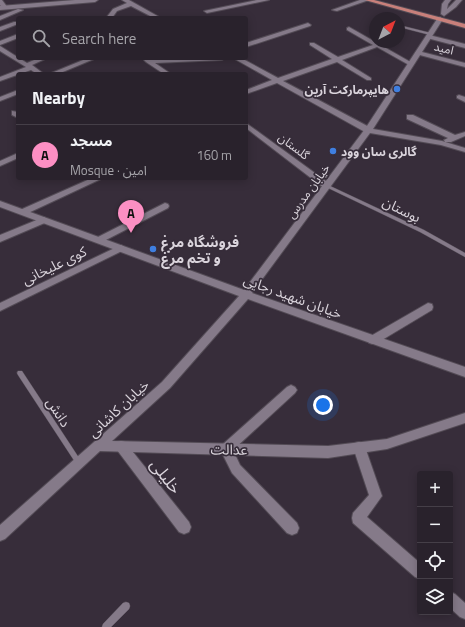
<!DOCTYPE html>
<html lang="en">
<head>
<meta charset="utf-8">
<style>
  :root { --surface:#29222c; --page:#312a34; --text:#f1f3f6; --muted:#a5a4a9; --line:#453f48; --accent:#fc8fc3 }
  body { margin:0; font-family:"Titillium Web","Noto Sans Arabic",sans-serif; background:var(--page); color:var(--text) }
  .controls { position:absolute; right:12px; bottom:12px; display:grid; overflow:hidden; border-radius:4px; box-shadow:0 2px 10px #0003 }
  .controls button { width:36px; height:36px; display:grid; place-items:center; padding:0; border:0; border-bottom:1px solid var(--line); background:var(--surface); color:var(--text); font:20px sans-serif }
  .compass { position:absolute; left:369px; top:12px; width:36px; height:36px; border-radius:50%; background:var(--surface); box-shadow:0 2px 10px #0003; rotate:42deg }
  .you { position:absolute; left:323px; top:405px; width:14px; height:14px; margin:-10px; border:3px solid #fff; border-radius:50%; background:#1a73e8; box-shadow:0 0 0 6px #1a73e833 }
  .badge { display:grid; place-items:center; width:26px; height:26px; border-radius:50%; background:var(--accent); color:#111; font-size:13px; font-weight:700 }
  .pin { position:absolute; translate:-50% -33px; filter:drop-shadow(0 1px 2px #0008) }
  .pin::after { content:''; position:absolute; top:21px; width:14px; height:12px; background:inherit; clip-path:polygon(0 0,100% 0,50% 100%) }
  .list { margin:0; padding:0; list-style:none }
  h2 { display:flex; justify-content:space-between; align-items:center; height:52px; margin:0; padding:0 16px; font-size:17px }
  h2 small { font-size:13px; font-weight:400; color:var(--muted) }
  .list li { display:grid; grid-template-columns:26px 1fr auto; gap:12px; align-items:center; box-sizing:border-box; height:56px; padding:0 16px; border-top:1px solid var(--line) }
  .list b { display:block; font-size:15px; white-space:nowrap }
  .list p { margin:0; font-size:13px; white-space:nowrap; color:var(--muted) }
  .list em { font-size:13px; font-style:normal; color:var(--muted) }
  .icon { flex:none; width:22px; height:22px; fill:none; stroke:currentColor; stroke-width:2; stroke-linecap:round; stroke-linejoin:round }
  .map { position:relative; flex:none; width:465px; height:627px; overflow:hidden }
  .search { position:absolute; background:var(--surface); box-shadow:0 2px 10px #0003; left:16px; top:16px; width:232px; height:44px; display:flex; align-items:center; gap:10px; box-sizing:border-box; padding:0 14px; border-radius:4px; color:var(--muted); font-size:15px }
  .panel { position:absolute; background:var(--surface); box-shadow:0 2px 10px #0003; left:16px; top:72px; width:232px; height:108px; border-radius:4px }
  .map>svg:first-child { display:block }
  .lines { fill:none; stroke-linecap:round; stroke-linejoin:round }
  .lane-casing { stroke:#534b55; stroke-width:1 }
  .street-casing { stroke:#534b55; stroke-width:2 }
  .secondary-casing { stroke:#534b55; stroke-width:2 }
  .primary-casing { stroke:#534b55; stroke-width:2 }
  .lane { fill:#857a89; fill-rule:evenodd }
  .street { fill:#857a89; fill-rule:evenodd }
  .secondary { fill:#857a89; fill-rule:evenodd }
  .primary { fill:#c8807b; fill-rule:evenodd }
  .shop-dot { fill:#3f7fe0; stroke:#372d3a; stroke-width:1.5 }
  .labels { text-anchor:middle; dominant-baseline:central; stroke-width:3.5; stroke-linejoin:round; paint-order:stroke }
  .far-street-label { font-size:12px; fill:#dad4dc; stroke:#372d3a }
  .far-poi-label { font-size:12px; font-weight:bold; fill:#dad4dc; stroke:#372d3a; text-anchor:end }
  .street-label { font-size:14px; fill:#dad4dc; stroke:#372d3a }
  .poi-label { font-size:14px; font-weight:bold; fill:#dad4dc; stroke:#372d3a; text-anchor:start }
  .near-street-label { font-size:17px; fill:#dad4dc; stroke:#372d3a }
</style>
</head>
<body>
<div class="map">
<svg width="465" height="627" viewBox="0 0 465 627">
  <rect width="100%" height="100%" fill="#372d3a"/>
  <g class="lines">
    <!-- lane casing -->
    <g class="lane-casing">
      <path id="lane" d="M399,25L431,33V34L430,35L399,27Z
        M326,185H328L424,230L465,253V257L420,232L326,187Z
        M18,371H22L81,461L82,463L81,465L79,466L77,465L18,375L17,373Z
        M126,602L129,603L130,606L129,609L111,627H102L103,624L123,603Z"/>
    </g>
    <!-- street casing -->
    <g class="street-casing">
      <path id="street" d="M0,0H2L8,8L7,9H3L0,5Z
        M122,0H129L161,18H154L131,6L117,11L112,18H106L113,9L127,3Z
        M257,0H269L207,13L204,11Z
        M360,0H369L337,11L332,10Z
        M18,9L23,10L0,20V16Z
        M14,22H18V24L0,31V27Z
        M308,23L311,25L310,26L246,47V43Z
        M349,27L414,64L409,65L377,47L342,60L371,78V80H367L337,62L283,81L371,128V132H365L277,83L246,94V90L272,80L233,58H241L278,78L332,59L310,45V43H314L338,57L373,45L347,30V28Z
        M18,34V38L0,45V41Z
        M429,35L465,44V48L427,38L426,37Z
        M0,46L27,63L39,58H47L32,65L44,74H37L31,70L0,81V77L26,67L0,51Z
        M418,51L465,63V67L416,54L415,53Z
        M88,58L94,59L58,74H49Z
        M147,58L150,59L225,58L222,60L155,63L171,74H164L146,62L144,60Z
        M18,90V94L0,101V97Z
        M459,95L465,97V102L457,98V96Z
        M12,111L18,112V118L12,115Z
        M407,115H413L455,135L465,132V136L451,142H445L444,140L448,138L407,119Z
        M246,123L330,184V188H324L246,128Z
        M18,153V158L0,166V161Z
        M92,178H103L26,214L23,215L19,212L20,210Z
        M165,203L168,204L169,206L168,208L102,242H96L95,240L96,238Z
        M44,217L48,220L47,222L0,242V235Z
        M121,245L126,248L124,250L0,311V303Z
        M428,303L432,304L433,307L432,310L377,343L373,344L369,343L368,340L369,337Z
        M291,385L295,387L297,390L295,393L233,450L240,465L297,523L299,528L297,533L292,535L287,533L232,473L220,449L222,445L287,387Z
        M121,441L125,442L189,522L191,527L189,532L184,534L179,532L117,450L115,446L117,442Z
        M359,442L363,443L365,447L382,496L367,517L420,563V579L415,577L353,523L352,518L353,513L369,495L353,447L355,443Z
        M450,592L455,594L465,603V619L460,617L450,608Z"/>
    </g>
    <!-- secondary casing -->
    <g class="secondary-casing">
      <path id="secondary" d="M75,0H98L95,2L0,10V6Z
        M445,0H451L448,4L447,9L456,0H462L456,7L444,16L441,14L442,4Z
        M440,17L443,19L373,129L442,141L465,148V152L441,145L370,133L252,293L465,367V377L248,299L170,388L112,441L328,446L387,439L465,413V423L387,449L328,458L100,451L5,539L0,541V525L162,382L239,296L0,207V201L244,290L365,129L437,19Z"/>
    </g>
    <!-- primary casing -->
    <g class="primary-casing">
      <path id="primary" d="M365,0H374L465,24V28Z"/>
    </g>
    <!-- lane -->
    <use href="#lane" class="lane"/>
    <!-- street -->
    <use href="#street" class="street"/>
    <!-- secondary -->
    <use href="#secondary" class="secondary"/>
    <!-- primary -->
    <use href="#primary" class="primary"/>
  </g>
  <!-- markers -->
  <g class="shop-dot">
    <circle cx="397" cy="89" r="4"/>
    <circle cx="333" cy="151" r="4"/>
    <circle cx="153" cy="249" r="4"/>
  </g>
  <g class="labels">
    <!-- far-street labels -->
    <g class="far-street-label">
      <text transform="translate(444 48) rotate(14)">امید</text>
      <text transform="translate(294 146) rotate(37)">گلستان</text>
      <text transform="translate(308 191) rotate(-54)">خیابان مدرس</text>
    </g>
    <!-- far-poi labels -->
    <g class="far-poi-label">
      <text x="389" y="89">هایپرمارکت آرین</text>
      <text x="341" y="151" text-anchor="start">گالری سان وود</text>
    </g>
    <!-- street labels -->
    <g class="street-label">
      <text transform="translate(402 209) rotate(26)">بوستان</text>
      <text transform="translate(54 265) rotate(-26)">کوی علیخانی</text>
      <text transform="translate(293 296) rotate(20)">خیابان شهید رجایی</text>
      <text transform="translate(118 408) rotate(-43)">خیابان کاشانی</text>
      <text transform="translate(59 412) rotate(57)">دانش</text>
      <text transform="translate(229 449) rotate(1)">عدالت</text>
    </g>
    <!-- poi labels -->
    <g class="poi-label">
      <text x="161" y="241">فروشگاه مرغ<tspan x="161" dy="16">و تخم مرغ</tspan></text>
    </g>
    <!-- near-street labels -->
    <g class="near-street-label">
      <text transform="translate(166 476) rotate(52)">خلیلی</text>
    </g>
  </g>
</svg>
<div class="controls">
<button>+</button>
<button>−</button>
<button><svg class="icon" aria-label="locate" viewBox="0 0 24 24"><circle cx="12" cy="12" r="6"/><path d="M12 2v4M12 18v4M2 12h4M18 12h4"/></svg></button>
<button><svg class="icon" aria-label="layers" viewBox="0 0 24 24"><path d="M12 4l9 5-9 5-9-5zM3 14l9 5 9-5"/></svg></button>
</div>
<svg class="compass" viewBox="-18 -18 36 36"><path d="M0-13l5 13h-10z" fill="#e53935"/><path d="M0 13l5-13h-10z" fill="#a5a4a9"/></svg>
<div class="you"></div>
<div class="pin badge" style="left:131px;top:233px">A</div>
<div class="search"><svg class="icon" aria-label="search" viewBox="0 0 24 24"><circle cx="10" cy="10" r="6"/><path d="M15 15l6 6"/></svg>Search here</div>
<section class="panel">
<h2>Nearby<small></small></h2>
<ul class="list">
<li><span class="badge">A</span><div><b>مسجد</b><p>Mosque · امین</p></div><em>160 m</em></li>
</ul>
</section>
</div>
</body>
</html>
